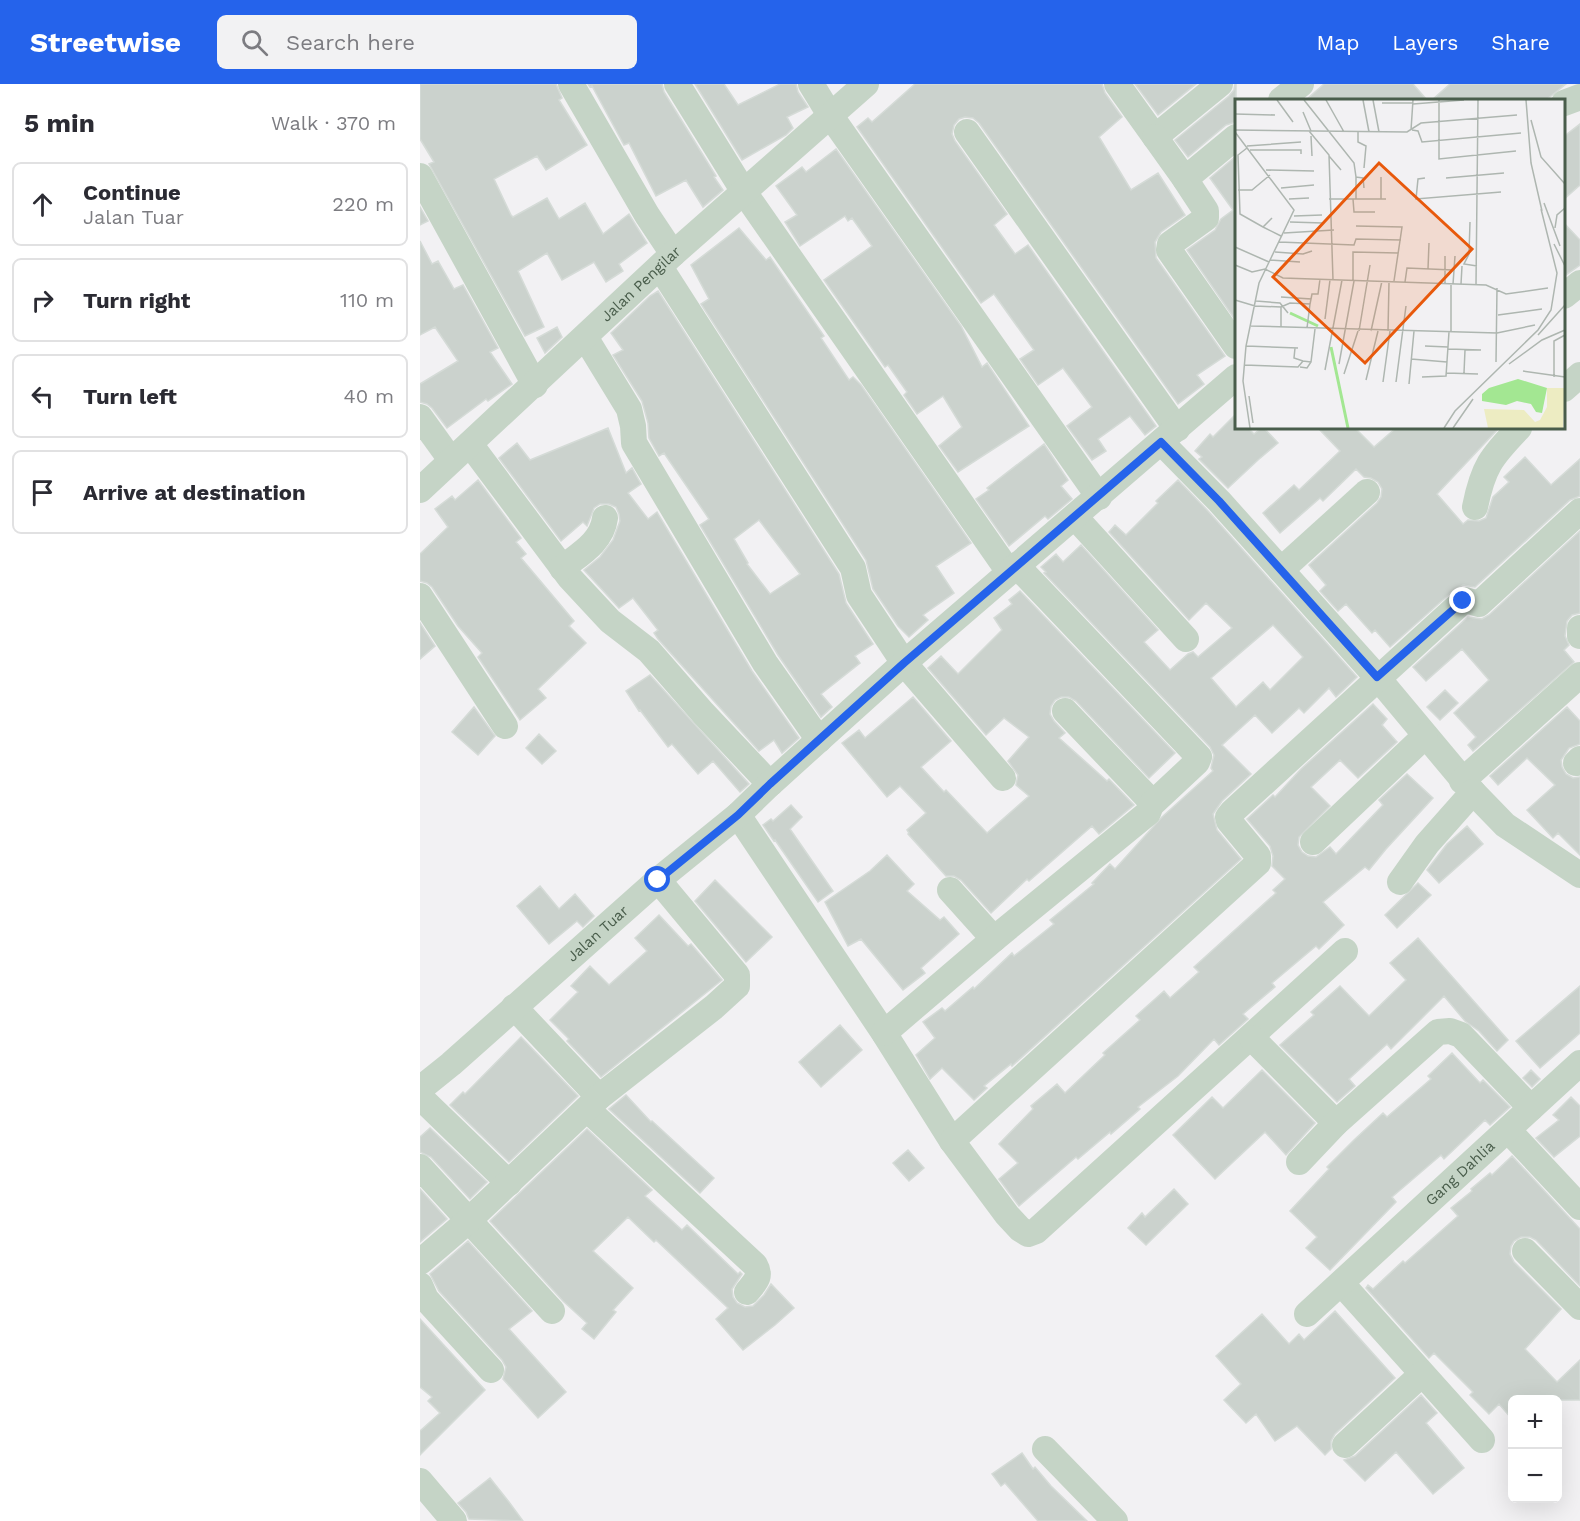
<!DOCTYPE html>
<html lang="en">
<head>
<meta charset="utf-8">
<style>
  :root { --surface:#fff; --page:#f2f2f3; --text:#2b2b33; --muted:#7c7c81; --line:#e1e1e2; --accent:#2563eb }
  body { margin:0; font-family:"Work Sans",sans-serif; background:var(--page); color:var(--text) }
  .controls { position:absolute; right:18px; bottom:18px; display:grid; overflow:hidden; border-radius:9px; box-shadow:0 6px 24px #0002 }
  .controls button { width:54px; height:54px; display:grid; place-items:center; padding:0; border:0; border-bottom:2px solid var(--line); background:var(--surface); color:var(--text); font:30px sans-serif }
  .stop { position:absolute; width:18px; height:18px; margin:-14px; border:4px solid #2563eb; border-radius:50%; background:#fff }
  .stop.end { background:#2563eb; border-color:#fff; box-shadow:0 2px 6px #0008 }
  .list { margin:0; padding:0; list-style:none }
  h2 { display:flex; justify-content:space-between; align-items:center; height:78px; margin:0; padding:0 24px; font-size:26px }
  h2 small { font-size:20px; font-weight:400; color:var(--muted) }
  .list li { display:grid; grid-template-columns:39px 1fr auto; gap:18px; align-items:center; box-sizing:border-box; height:84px; margin:0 12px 12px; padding:0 12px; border:2px solid var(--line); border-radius:9px }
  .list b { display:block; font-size:22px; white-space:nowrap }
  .list p { margin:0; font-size:20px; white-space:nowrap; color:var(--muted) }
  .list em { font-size:20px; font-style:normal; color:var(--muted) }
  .icon { flex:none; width:33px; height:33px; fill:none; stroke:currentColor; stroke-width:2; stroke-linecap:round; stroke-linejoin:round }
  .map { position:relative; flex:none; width:1160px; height:1437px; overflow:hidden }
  header { display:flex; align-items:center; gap:36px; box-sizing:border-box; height:84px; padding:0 30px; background:var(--accent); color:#fff }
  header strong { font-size:28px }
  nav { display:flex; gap:33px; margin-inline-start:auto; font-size:21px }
  .search { width:420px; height:54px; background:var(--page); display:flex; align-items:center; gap:15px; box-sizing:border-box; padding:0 21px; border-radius:9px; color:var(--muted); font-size:22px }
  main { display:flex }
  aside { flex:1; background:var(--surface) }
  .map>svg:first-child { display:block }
  .building { fill:#cbd2cd; stroke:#d5dbd7; stroke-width:1.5; fill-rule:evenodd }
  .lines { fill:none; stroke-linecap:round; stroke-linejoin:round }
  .minor { stroke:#c5d4c6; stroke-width:26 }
  .route { stroke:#2563eb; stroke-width:8 }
  .labels { text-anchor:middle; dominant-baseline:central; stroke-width:4.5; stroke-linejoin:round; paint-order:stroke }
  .street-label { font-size:15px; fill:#495d4b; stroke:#fff }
  .inset-river { fill:none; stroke:#a3e792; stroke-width:3 }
  .inset-road { fill:none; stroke:#aeb6b0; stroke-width:1.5 }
  .view { fill:#e8590c; fill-opacity:0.15; stroke:#e8590c; stroke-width:3 }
  .inset-edge { fill:none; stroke:#495d4b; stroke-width:3 }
</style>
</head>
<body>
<header>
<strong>Streetwise</strong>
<div class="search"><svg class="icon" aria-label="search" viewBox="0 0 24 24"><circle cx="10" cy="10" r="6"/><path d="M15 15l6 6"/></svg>Search here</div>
<nav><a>Map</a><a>Layers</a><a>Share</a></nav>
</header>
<main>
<aside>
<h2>5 min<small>Walk · 370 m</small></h2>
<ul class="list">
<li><svg class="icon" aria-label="ahead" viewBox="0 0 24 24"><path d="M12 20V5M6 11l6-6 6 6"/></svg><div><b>Continue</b><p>Jalan Tuar</p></div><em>220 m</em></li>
<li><svg class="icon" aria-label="right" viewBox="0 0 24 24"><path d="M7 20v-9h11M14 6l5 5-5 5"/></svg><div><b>Turn right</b></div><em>110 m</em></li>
<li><svg class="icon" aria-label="left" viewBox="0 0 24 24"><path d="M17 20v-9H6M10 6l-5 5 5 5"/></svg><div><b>Turn left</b></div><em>40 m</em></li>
<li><svg class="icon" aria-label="arrive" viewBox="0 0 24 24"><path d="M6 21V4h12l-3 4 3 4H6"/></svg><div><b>Arrive at destination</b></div></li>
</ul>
</aside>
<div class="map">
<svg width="1160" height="1437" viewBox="0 0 1160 1437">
  <rect width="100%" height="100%" fill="#f2f1f3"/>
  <!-- building -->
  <path class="building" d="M0,0H136L142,14L139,16L167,61L126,86L117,72L74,95L91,131L93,133L127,114L139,135L165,119L183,150L209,130L227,159L199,180L203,187L186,198L174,178L142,196L127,169L98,187L124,243L105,252L9,80L14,78L0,55Z
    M168,0H242L244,8L296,92L294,93L303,106L283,123L266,96L236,112L209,59L204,61L172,2L170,3Z
    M275,0H304L318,21L360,0H376L378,8L388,23L367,33L373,44L366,51L322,76Z
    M495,0H682L685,9L702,33L679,53L711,106L738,89L765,131L741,148L735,158L736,174L805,272L777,291L784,300L758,320L559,39L553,34L545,33L539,35L534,41L532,50L535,57L587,130L574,141L595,170L608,161L736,342L725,351L710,332L678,355L686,367L672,376L647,342L672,323L643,284L618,301L600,275L614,266L574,210L561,219L437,43L448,34L452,38Z
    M715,0H776L738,31Z
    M815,0H816V38L806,41L768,73L755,56L809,12L814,6Z
    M904,0H993L1007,16H886Z
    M1030,0H1146L1126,16H1012Z
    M1160,40V101L1143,116V53Z
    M416,65L541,242L562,283L567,279L609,342L538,388L519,362L542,343L523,312L497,330L484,311L487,308L468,281L465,283L404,196L452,162L432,134L428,137L425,132L380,162L365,138L377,131L356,102L382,83L386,88Z
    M816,72V237L767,166L795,146L801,135L813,126L790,94Z
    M0,123L8,137L0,141Z
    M1143,138L1160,156V181L1143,193Z
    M319,144L346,176L350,173L404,252L401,254L429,296L433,293L441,301L551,459L516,482L534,509L503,531L508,536L489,553L478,542L453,505L446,476L281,220L289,215L271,181Z
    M0,157L12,180L18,177L34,205L43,201L78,264L70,268L92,300L68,317L66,315L27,344L12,324L7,320L0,318V300L38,277L15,243L0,251Z
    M238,207L419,490L426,519L453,560L435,572L440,579L401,610L412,623L401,633L358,571L280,441L289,435L244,369L239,372L229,354L228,339L222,317L193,271L203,266L191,249L230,212ZM339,436L380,490L350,510L327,480L328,479L314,455Z
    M137,243L142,253L125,269L117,254Z
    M816,330V344H828L834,350L841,344H844L858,359L838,376L808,404L779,375L782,373L775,367L790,350L793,353Z
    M188,344L206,389L212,384L221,400L208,409L228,435L237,428L332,587L379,654L362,669L354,656L339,667L238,555L234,549L238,546L213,514L199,524L164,486L180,473L193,456L200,437L199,430L196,423L189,420H180L174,424L167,442L163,438L141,457L79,374L97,359L110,376Z
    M898,344H935L954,363L976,344H1079L1017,410L1043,440L1048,436L1059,437L1066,434L1073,413L1089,398L1084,393L1105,373L1131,401L1160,375V412L1150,416L1055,503L1043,501L1034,506L970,563L955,546L952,549L926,520L918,527L900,507L906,501L889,481L957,419L961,413L962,405L958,398L951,394L944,393L936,385L903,417L900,414L860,449L843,429L874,401L879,406L920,367Z
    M624,360L648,396L641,402L652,415L628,435L625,432L589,462L556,415L569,406L567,404Z
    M58,396L101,454L96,458L106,470L101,474L154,537L149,542L166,559L118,605L126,614L100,636L58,573L62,569L38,542L12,503L7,499L0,497V470L28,443L15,425L32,412L35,416Z
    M758,396L788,427L937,593L916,613L909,604L884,629L879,624L852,649L835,631L802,661L831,690L802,717L793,730L797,746L821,775L592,982L591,980L564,1002L567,1004L554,1016L522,984L510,995L496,971L515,954L503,938L522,924L525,927L553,903L554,905L592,869L594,872L634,840L630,836L674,800L672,799L690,780L695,785L742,733L793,687L791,684L794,671L790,663L624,489L626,488L621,483L636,470L643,478L661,461L738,546L724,558L750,586L768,570L773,568L778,573L812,544L786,519L769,536L689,448L695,441L706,451L738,419L736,417ZM853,541L883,573L850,606L843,598L816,623L791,594Z
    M1160,447V529L1152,531L1147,537L1145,552L1149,561L1144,566L1154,578L1053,667L1048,661L1056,653L1034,629L1069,596L1042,565L1006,597L993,583L1048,533L1062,535L1069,531Z
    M600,507L755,669L729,694L656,617L649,613H641L635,616L631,622L630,630L634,637L645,649L639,654L687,697L689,695L714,721L679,750L672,742L609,797L607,795L571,829L541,796L534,792H526L488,750L489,749L487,746L506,729L480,702L467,713L422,659L439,646L445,654L493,613L531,657L501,683L524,708L526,706L567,749L609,712L596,701L598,691L588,677L609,653L584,634L566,651L508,584L521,572L538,590L582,546L574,534L592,520L589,516Z
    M0,539L15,562L0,575Z
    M230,591L329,700L320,708L293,677L278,690L252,660L248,663L220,626L219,627L206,607Z
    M1025,606L1038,619L1020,636L1007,623Z
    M953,620L967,635L962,641L977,658L938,694L920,676L891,703L910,722L879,753L878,761L882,768L888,772L896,773L910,763L916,770L963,721L959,716L987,690L1013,714L966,765L949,786L945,783L903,818L924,841L899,865L896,862L852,899L855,903L823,930L828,935L799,961L794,955L758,992L718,1023L720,1025L691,1050L690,1048L658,1075L656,1073L599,1122L579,1095L598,1079L579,1060L613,1025L611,1022L637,1000L645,1009L685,971L683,969L720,936L716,932L744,907L750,914L779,888L774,883L856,809L853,806L865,795L852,782L853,772L850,762L827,735L853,711L855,713L881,685Z
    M54,623L75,652L58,671L32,648Z
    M1147,623L1160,637V660L1149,664L1141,676L1142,683L1146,690L1153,694L1160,693V771L1138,749L1133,754L1107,726L1135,701L1107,674L1078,701L1070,692Z
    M119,650L136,667L122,680L106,664Z
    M371,721L382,733L370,745L413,807L398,818L355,756L354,757L343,741L351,735L353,737Z
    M1047,742L1063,760L1019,799L1007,786L1027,760Z
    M467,771L494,800L487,807L520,836L524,833L539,850L501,884L505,889L483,906L441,855L428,862L405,818L450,787Z
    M295,796L352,853L326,878L275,817Z
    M998,799L1011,811L977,844L965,831Z
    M120,802L139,825L155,810L174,832L163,843L157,837L129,860L97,822Z
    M239,831L268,862L271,860L302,896L181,993L147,957L149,955L130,936L158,908L151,902L170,882L189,901L227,867L215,854Z
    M998,854L1088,956L1077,967L1059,947L1045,937L1024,912L971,965L967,960L929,995L935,1002L917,1018L860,961L894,931L891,928L920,902L949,932L986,896L970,879Z
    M1160,902V949L1120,984L1096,957Z
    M420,941L442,966L401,1003L379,978Z
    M101,953L158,1012L89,1078L30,1021L43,1008L45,1010Z
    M1032,969L1060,999L1063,996L1090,1023L1070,1041L1065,1036L1024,1075L1021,1071L972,1113L976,1118L910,1186L886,1164L897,1153L870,1127L909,1085L907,1083L934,1056L963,1029L967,1033L1011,995L1008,992Z
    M842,986L895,1039L866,1071L845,1048L795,1095L753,1051L792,1013L803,1024Z
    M1111,986L1120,995L1112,1003L1103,994Z
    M206,1011L231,1038L232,1037L294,1094L280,1109L189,1025Z
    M1151,1013L1160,1022V1052L1134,1073L1116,1054L1139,1036L1133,1031Z
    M10,1044L67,1098L50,1115L11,1073L0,1068V1053Z
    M167,1045L232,1106L225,1112L262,1146L267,1141L318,1190L320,1188L322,1190L312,1205L313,1213L317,1219L325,1223L333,1222L344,1211L351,1200L374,1224L355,1241L323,1266L296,1235L308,1224L236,1156L234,1158L208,1133L173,1167L213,1204L193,1226L196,1228L174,1255L162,1245L167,1239L143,1217L70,1137Z
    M488,1066L504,1084L489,1097L473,1079Z
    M1092,1072L1160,1145V1202L1116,1156L1110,1153H1101L1094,1157L1091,1162L1090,1170L1094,1178L1141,1225L1105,1265L1137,1298L1160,1276V1316H1092V1335L1079,1320L1069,1330L1050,1311L1053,1308L1014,1269L1009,1274L946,1204L948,1201L953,1205L983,1177L985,1179L1038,1132L1031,1124L1052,1107L1051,1105L1070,1089L1072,1091Z
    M0,1105L27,1135L0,1158Z
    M754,1105L768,1120L726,1161L708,1144L722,1129L725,1133Z
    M48,1157L112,1227L89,1245L146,1308L118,1334L83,1295L86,1283L82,1276L19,1207L10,1190Z
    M915,1227L975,1294L915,1350L911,1357V1365L905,1371L877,1342L855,1357L836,1330L826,1339L804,1316L821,1300L796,1272L842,1230L869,1260L879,1250L884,1256Z
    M0,1235L65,1306L0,1371V1347L20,1329L8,1317L12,1313L0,1303Z
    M1001,1311L1017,1329L1006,1339L1044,1384L1013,1410L976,1368L945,1397L924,1376L935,1372Z
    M602,1369L613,1385L615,1383L631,1402L667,1437H618L585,1399L581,1402L572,1390Z
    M70,1394L89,1418L103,1437L49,1435L46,1428L38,1419Z"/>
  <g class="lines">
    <!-- minor -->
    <g class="minor">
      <path d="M151,0L227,131L253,170"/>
      <path d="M257,0L324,108L589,488"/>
      <path d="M391,0L410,31L679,413"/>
      <path d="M697,0L735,53L800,0"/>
      <path d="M861,16L881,0"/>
      <path d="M1144,19L1160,13"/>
      <path d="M547,48L757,345"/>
      <path d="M735,53L765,95L816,53"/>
      <path d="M0,92L115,301"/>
      <path d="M765,95L786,127V134L750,160L749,166L816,262"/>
      <path d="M240,183L433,484L439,511L484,579L583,694"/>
      <path d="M1144,212L1160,199"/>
      <path d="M165,253L209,325L213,342L214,359L345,579L399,656"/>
      <path d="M1144,305L1160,291"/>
      <path d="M0,333L31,376"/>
      <path d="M741,358L799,417L957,593L1053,708L1085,741L1160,791"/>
      <path d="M50,360L150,494L190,537L229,567L283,629L350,700"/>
      <path id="s1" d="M0,406L253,170L446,0"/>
      <path d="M1055,423C1063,383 1071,373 1099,344"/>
      <path d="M655,433L766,555"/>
      <path d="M142,484C160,470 182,458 185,434"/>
      <path d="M861,486L947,408"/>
      <path d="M0,512L85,642"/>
      <path d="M1160,544V552"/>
      <path d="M645,627L728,714L731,721"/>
      <path d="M1156,679L1160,675"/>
      <path d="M1042,697L1160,591"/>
      <path d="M318,731L464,949L532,1057L587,1131L600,1145L608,1150L616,1147L925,867"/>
      <path d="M893,758L1005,652"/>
      <path d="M980,798L1007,760L1053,708"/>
      <path d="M530,806L574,855"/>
      <path d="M94,923L179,1013"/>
      <path d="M464,949L574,855L728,729L731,721L777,678L779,673L596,481"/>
      <path d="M832,954L916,1039"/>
      <path id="s2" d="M0,1005L31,980L238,796L318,731L350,700L484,579L816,293"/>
      <path d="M0,1013L89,1099"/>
      <path d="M168,1026L335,1181C342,1193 335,1198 327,1208"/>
      <path d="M1088,1046L1160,1123"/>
      <path d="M532,1057L838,779V772L809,737L808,733L812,728L1042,518L1045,516L1059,520L1160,427"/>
      <path d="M879,1078L916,1039L1018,948L1030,947L1041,951L1111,1024"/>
      <path d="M0,1083L132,1227"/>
      <path d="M1105,1167L1160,1223"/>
      <path d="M0,1178L48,1137L179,1013L294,923L317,902V891L238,796"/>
      <path d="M922,1200L1062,1356"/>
      <path d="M0,1201L6,1215L71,1286"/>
      <path id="s3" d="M887,1230L1160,979"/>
      <path d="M925,1361L1002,1290"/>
      <path d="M625,1365L695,1437"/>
      <path d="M0,1397L34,1437"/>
    </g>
  </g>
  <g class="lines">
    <!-- route -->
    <path class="route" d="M238,796L318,731L350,700L484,579L741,358L799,417L957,593L1043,517"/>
  </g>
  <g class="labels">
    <!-- street labels -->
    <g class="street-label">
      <text stroke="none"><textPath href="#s1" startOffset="302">Jalan Pengilar</textPath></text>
      <text stroke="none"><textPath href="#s2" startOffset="236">Jalan Tuar</textPath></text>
      <text stroke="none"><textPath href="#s3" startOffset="208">Gang Dahlia</textPath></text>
    </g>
  </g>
  <!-- overview -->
  <g transform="translate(815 15)">
    <rect width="330" height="330" fill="#f2f1f3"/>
    <path d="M312,289H330L328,329H253L249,310L289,311L300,323L305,321L312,308Z" fill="#edecc2"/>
    <path d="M283,280L312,289L307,314L301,313L296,305L282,302L271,306L247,302V295L254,289Z" fill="#a3e792"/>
    <path class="inset-river" d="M55,214L83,227M96,248L113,329"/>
    <path class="inset-road" d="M42,1L58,23M69,1L119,64L121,78M91,1L109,33M128,1L134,33M138,1L144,33M204,1V60L281,52M291,1L296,64L307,112M147,4H178M178,5L229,1M68,13L76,32M0,15L40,16M296,21L306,58L330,85M0,31L172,33L186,24L282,16M176,31L178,1M177,31L183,32L187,43L286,34M74,32L94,56L98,181M0,33L59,111L24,184L11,247L8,282L15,329M123,33V43L131,47L129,69M76,37L77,57M12,47L66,43M12,49L3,56L5,115L28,128L37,119M15,51H66V55M94,57L106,71M31,71L79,72M190,79L183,80L181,100L266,93M211,79L269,74M46,89L79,86M3,91H17L35,76M54,100L74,99M94,100H151M118,100L119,113H140M121,100V78L128,79L129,89M146,100V78M309,104L325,147M59,117L87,116M55,123L88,124M235,123L234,155L229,165L242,167M121,127L167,128L159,182M28,128L46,137M320,129L322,116L330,109M49,134L99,131M44,143L119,146L121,140L166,141M319,145L330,167M0,148L34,163M40,153L68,155L77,152M35,161L65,163M0,166L17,173L30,170L48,179L251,186L271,195L313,189M193,170L194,144M118,181V153L163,154M170,183L172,169L218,171M210,185V157M218,185L220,157M226,185L227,167M241,186L243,1M46,198L76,200L75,205M76,200L77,195H83L85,180M0,201L20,207L46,208V228M21,202L45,204L53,214M46,208L55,204L75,205L72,229M263,216L307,210M90,220L95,181M16,227L262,234L300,226M124,232L135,166M136,232L147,182M153,232L154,183M216,233V185M303,236L330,206M11,247L63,249M190,247L213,248M60,249L59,259L68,262M213,250L246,251M176,260L212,263M261,263L262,189M104,265L119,182M274,265L307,241L330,231M9,266L63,268L68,262L76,263M65,268L72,269L76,263L80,230M90,271L107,181M288,272L330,278M211,274L243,275M229,274L230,251M109,275L123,232M187,278L211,277L214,233M319,278V242L330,236M131,281L143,232M148,283L155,232M161,283L171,207M174,285L179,232M14,297L18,324M209,329L220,312L303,231L316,211L322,174L306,110M218,329L238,300"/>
    <path class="view" d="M144,64L237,150L130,264L38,178Z"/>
    <rect width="330" height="330" class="inset-edge"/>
  </g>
</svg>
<div class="controls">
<button>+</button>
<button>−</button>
</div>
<div class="stop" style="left:238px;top:796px"></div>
<div class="stop end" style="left:1043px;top:517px"></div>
</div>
</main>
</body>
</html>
